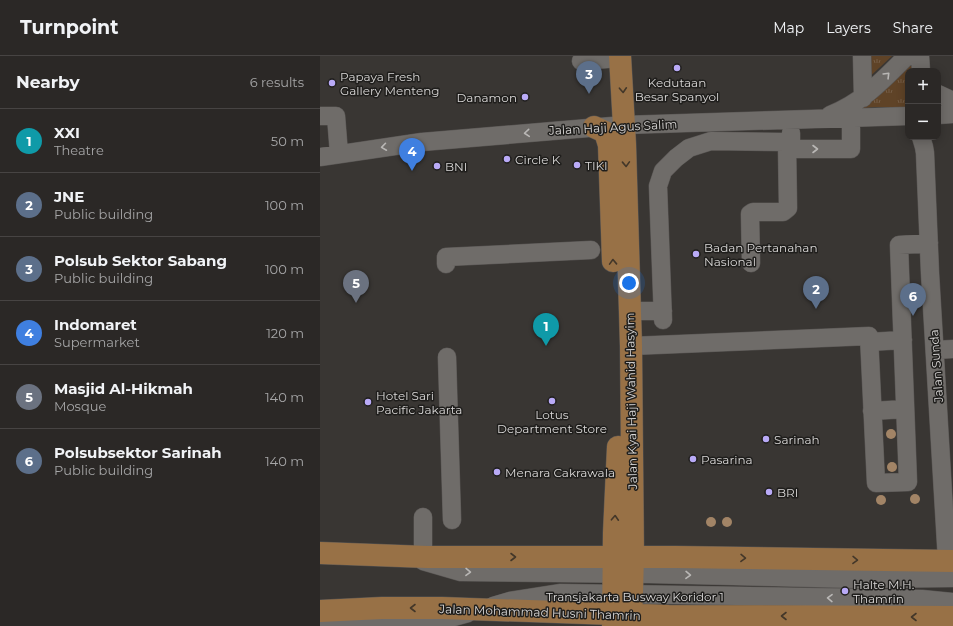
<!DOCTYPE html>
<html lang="en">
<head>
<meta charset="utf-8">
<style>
  :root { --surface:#2b2826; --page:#373432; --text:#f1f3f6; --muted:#a6a6a7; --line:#474443; --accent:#b9aaf7 }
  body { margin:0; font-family:Montserrat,sans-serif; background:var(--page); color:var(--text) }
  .controls { position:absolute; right:12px; top:12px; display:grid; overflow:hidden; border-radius:8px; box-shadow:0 2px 10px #0003 }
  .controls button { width:36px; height:36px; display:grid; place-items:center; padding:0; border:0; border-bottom:1px solid var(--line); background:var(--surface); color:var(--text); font:20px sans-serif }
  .you { position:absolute; left:309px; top:227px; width:14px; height:14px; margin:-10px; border:3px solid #fff; border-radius:50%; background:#1a73e8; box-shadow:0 0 0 6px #1a73e833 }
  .badge { display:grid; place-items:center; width:26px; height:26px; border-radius:50%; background:var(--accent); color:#fff; font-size:13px; font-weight:700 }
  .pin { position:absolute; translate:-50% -33px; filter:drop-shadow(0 1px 2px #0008) }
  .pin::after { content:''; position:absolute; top:21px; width:14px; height:12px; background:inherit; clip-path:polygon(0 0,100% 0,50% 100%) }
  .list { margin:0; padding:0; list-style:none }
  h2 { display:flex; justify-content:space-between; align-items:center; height:52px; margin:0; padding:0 16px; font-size:17px }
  h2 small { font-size:13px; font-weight:400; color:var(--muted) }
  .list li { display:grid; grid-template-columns:26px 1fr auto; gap:12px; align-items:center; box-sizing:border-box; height:64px; padding:0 16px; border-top:1px solid var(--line) }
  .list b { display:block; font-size:15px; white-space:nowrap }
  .list p { margin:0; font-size:13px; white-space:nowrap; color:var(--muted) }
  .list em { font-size:13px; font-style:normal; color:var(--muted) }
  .map { position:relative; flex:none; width:633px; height:570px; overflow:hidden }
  header { display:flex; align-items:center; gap:24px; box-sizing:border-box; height:56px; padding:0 20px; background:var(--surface); border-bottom:1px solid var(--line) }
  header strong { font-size:19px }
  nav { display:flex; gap:22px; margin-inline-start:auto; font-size:14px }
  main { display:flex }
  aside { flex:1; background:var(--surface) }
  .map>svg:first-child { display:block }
  .park { fill:url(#park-tufts) }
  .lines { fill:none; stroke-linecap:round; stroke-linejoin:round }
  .minor-casing { stroke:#585553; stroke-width:19 }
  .major-casing { stroke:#585553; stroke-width:23 }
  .minor { stroke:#6f6c69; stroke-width:18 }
  .major { stroke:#987146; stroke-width:22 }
  .tree { fill:#a28466 }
  .oneway { stroke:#b9b7b5 }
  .oneway2 { stroke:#433729 }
  .poi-dot { fill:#b9aaf7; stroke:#1f1e1c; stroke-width:1.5 }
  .labels { text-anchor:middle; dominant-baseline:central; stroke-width:3; stroke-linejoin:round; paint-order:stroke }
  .poi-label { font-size:12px; fill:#d9d7d6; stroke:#1f1e1c; text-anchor:start }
  .street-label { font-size:12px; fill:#d9d7d6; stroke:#1f1e1c }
</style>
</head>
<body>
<header>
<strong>Turnpoint</strong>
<nav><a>Map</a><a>Layers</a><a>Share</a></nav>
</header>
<main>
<aside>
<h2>Nearby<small>6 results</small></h2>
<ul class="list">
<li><span class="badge" style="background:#0f9aa8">1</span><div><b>XXI</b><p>Theatre</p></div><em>50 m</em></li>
<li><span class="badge" style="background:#5c6f8a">2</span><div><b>JNE</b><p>Public building</p></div><em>100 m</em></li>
<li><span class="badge" style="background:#5c6f8a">3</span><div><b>Polsub Sektor Sabang</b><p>Public building</p></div><em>100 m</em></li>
<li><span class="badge" style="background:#3f7fe0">4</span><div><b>Indomaret</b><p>Supermarket</p></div><em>120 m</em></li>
<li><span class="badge" style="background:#6b7280">5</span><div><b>Masjid Al-Hikmah</b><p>Mosque</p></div><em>140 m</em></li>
<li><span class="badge" style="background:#5c6f8a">6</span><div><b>Polsubsektor Sarinah</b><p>Public building</p></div><em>140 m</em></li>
</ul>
</aside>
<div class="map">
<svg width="633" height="570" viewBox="0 0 633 570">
  <defs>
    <pattern id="park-tufts" width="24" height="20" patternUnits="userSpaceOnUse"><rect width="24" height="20" fill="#5f4327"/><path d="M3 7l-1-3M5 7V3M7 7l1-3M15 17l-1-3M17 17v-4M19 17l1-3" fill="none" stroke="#755d46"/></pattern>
  </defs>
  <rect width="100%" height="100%" fill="#393633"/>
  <!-- park -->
  <path class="park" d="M545,0H572L545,25Z
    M594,0L597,15H588V51H555L532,53Z"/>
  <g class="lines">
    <!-- minor casing -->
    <g class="minor-casing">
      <path id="minor" d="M542,0L543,42
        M600,0L601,15
        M261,5L300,2
        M618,38L633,45
        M510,59C543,46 563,24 587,0
        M618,59L633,58
        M0,60H16L19,98
        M471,77V93H531V62
        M601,81L604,91L605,97L610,217L627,505
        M0,101L102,86L304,69L588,60
        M126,208V201L271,194
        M310,255H343
        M343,264L338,130L343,115L356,102L369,92L391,85L465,86L467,89L468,152L463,156H433L430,158L431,207
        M549,286L583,284
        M311,290L549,280L556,427L588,426L579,189L609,187
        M615,294L633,293
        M127,301L132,464
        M552,355L585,353
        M103,461V501
        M103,505L141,516L329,518L537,523L633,522
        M173,550L190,545L241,537L602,543L633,546
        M0,566L52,565L102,567L127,563L148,557"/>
    </g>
    <!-- major casing -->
    <g class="major-casing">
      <path id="major" d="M300,0L305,88L311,290L313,501L311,570
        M274,71L285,76L289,89L293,205
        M0,497L107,501H356L633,505
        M0,555L62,552H122L349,560L633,561
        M293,570L294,477L298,391"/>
    </g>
    <!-- minor -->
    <use href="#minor" class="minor"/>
    <!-- major -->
    <use href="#major" class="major"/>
  </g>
  <!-- trees -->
  <g class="tree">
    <circle cx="571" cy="378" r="5"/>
    <circle cx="572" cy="411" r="5"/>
    <circle cx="595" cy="443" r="5"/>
    <circle cx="561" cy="444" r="5"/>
    <circle cx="391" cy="466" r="5"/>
    <circle cx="407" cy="466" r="5"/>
  </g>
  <!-- one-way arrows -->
  <defs><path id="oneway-chevron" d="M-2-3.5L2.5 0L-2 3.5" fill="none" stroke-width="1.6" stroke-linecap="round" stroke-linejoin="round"/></defs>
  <g class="oneway">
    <use href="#oneway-chevron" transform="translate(567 19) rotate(-45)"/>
    <use href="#oneway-chevron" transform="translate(207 77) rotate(175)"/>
    <use href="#oneway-chevron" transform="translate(64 91) rotate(172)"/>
    <use href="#oneway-chevron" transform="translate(495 93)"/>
    <use href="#oneway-chevron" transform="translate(148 516) rotate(1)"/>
    <use href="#oneway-chevron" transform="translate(368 519) rotate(1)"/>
    <use href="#oneway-chevron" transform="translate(510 542) rotate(-179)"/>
  </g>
  <g class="oneway2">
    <use href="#oneway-chevron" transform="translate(303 34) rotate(87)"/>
    <use href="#oneway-chevron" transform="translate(306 108) rotate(88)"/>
    <use href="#oneway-chevron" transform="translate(293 206) rotate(-92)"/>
    <use href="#oneway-chevron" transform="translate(295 462) rotate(-87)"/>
    <use href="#oneway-chevron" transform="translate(193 501)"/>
    <use href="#oneway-chevron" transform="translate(423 502) rotate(1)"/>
    <use href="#oneway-chevron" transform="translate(535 504) rotate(1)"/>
    <use href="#oneway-chevron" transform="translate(93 552) rotate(-180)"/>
    <use href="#oneway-chevron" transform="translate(464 560) rotate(-180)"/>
    <use href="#oneway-chevron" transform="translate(594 561) rotate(180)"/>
  </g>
  <!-- markers -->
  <g class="poi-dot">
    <circle cx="357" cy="12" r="4"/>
    <circle cx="12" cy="27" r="4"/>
    <circle cx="205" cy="41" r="4"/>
    <circle cx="187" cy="103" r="4"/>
    <circle cx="257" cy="109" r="4"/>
    <circle cx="117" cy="110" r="4"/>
    <circle cx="376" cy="198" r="4"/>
    <circle cx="232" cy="345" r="4"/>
    <circle cx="48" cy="346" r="4"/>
    <circle cx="446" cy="383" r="4"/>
    <circle cx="373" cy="403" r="4"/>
    <circle cx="177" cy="416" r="4"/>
    <circle cx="449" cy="436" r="4"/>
    <circle cx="525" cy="535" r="4"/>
  </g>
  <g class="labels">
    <!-- poi labels -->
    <g class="poi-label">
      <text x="20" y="20">Papaya Fresh<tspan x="20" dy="14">Gallery Menteng</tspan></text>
      <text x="357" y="26" text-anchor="middle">Kedutaan<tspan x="357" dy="14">Besar Spanyol</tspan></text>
      <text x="197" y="41" text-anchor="end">Danamon</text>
      <text x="195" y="103">Circle K</text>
      <text x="265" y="109">TIKI</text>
      <text x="125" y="110">BNI</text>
      <text x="384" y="191">Badan Pertanahan<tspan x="384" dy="14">Nasional</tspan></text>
      <text x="56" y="339">Hotel Sari<tspan x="56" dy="14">Pacific Jakarta</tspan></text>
      <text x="232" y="358" text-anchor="middle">Lotus<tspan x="232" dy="14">Department Store</tspan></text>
      <text x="454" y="383">Sarinah</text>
      <text x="381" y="403">Pasarina</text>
      <text x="185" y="416">Menara Cakrawala</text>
      <text x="457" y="436">BRI</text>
      <text x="533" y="528">Halte M.H.<tspan x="533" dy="14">Thamrin</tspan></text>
    </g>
    <!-- street labels -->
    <g class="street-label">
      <text transform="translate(293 71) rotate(-3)">Jalan Haji Agus Salim</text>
      <text transform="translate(616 310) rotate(-94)">Jalan Sunda</text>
      <text transform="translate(311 345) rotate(-91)">Jalan Kyai Haji Wahid Hasyim</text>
      <text x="315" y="540">Transjakarta Busway Koridor 1</text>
      <text transform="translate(220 556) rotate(2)">Jalan Mohammad Husni Thamrin</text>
    </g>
  </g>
</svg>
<div class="controls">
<button>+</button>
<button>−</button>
</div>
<div class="you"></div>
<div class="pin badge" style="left:226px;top:290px;background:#0f9aa8">1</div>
<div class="pin badge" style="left:496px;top:253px;background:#5c6f8a">2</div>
<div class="pin badge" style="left:269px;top:38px;background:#5c6f8a">3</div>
<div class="pin badge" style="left:92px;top:115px;background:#3f7fe0">4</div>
<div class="pin badge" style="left:36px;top:247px;background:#6b7280">5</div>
<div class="pin badge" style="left:593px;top:260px;background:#5c6f8a">6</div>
</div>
</main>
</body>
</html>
